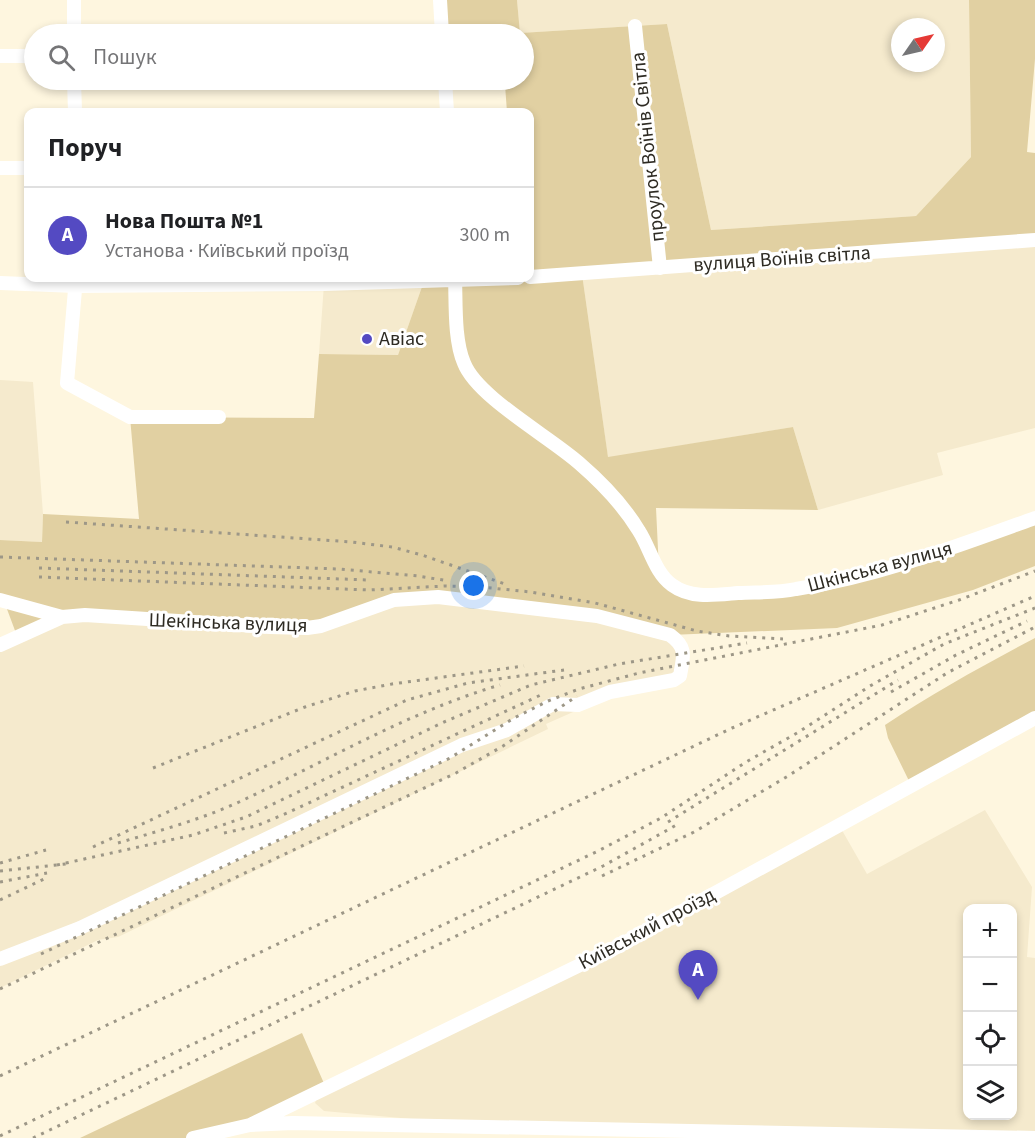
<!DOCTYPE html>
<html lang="uk">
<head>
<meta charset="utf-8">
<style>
  :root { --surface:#fff; --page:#f2f2f2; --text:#202124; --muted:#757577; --line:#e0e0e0; --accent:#544ac2 }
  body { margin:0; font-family:"Source Sans 3",sans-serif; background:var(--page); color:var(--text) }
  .controls { position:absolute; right:18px; bottom:18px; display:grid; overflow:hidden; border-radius:12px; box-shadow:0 3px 9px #0003 }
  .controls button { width:54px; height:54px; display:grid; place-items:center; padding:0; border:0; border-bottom:2px solid var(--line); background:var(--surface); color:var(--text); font:30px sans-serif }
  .compass { position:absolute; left:891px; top:18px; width:54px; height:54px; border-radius:50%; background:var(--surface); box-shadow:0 3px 9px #0003; rotate:56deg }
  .you { position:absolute; left:474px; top:586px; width:21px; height:21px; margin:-15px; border:4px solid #fff; border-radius:50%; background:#1a73e8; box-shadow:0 0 0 9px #1a73e833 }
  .badge { display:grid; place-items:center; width:39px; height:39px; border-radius:50%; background:var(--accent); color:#fff; font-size:20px; font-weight:700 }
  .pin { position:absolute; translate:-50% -50px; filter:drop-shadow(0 2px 3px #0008) }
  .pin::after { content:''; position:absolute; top:32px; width:21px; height:18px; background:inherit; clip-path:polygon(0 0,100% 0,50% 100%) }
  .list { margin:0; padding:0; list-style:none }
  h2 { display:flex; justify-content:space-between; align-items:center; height:78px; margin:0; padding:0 24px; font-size:26px }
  h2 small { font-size:20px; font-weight:400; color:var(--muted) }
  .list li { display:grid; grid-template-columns:39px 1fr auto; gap:18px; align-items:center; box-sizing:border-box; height:96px; padding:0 24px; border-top:2px solid var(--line) }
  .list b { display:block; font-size:22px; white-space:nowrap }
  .list p { margin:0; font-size:20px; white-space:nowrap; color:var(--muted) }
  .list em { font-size:20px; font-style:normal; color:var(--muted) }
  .icon { flex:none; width:33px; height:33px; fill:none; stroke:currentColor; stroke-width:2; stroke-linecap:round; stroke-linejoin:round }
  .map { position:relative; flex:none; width:1035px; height:1138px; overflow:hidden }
  .search { position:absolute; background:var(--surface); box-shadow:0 3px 9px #0003; left:24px; top:24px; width:510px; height:66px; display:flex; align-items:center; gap:15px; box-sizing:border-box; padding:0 21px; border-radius:33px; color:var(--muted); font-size:22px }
  .panel { position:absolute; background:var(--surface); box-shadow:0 3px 9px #0003; left:24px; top:108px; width:510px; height:174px; border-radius:12px }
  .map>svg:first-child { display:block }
  .built { fill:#f5eacd; fill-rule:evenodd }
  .green { fill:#e1d0a2 }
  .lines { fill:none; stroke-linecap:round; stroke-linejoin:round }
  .minor { stroke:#fff; stroke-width:14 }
  .rail { stroke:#9d9787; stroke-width:3; stroke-dasharray:3 6; stroke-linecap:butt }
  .poi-dot { fill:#544ac2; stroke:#fff; stroke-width:2 }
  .labels { text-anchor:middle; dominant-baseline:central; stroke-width:6; stroke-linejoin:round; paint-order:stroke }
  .street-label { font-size:20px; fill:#2e2b23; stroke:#fff }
  .poi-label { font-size:20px; fill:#2e2b23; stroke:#fff; text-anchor:start }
</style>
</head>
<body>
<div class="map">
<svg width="1035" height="1138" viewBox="0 0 1035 1138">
  <rect width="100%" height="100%" fill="#fef6df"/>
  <!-- built -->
  <path class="built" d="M517,0H969L971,157L916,216L711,230L667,24L520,33ZM900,27H936V63H900Z
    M1035,240V428L937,453L943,475L818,510L793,427L608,458L582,274Z
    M424,281L398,355L319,354L324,284Z
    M0,380L33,382L43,514L42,542L0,540Z
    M394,600L597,616L680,642V676L625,689L546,724L548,729L118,937L98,940L0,988V645L62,617Z
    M985,810L1032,887L1027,957L1035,958V1138L499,1127L324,1111L315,1103L318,1095L839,825L867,874ZM968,908H1012V1116H968Z"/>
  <!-- green -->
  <path class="green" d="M440,0H517L520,33L667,24L711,230L916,216L971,157L969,0H1035V59L1027,152L1035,153V240L582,274L608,457L793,427L818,510L656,508L659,570L679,589L794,590L1035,518V566L973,590L837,628L670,635L597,616L394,600L321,626L85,615L17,636L4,601H0V540L42,542L43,514L139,519L130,417L314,418L319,354L398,355L424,281L530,278V112H507L505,85L445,88V80H524V34H442Z
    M1035,638V718L911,785L888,738L885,725C933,693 984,665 1035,638Z
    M302,1033L326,1088L250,1125L193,1138H80Z"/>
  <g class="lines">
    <!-- minor -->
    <path class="minor" d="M440,0L442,34
      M635,26L660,268
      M74,34V0
      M0,56H34
      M74,80L75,112
      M445,80L447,112
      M0,168H28
      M530,277L1035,240
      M76,278L67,383L130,417H219
      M455,278C456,303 454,340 464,363C477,397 550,437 579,463C601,482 624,506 639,531C650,548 655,573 672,585C691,599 715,595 738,593C757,592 777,593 796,589C879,576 957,546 1035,518
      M0,283L76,286L324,284L518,278
      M0,600L62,617
      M0,645L62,617L85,615L270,627L307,628L321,626L394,600L438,597L597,616L670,635C688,648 683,657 680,676L674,680L610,692L578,705L553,704L507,730L462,745L80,928L0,959
      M250,1125L613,949L1035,718
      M193,1138L250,1125L293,1123L1035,1138"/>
    <!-- rail -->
    <path class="rail" d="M66,522L352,542L392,547L422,555L508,585
      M0,557L339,569L418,576L449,581
      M39,568L369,580
      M39,577L369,590L445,586L481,587L531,592L595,603L697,631L729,636L783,639
      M891,692L956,655L1027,621
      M153,768L305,707L355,691L392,684L524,666
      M668,822L898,680
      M224,833L256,826L287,813L545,693
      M118,843C158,831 200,820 239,802C325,762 408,712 500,685
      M93,847L407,700L468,683L564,670
      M0,863L46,850
      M57,865L193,835L246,817L444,722L531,685L619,664L747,643
      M0,871L66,864
      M602,876L694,832L788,776L947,673L1035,627
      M0,882L47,873
      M0,900L44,879
      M41,954L450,758L514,718L548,701L579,689L639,673L882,625L959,600L1035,571
      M0,989L456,773L503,746L577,696
      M0,1076L732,728L1035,596
      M0,1136L598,851L661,818L746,762L797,733L870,686L944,644L1035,608
      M33,1138L603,866L680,823"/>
  </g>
  <!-- markers -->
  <circle class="poi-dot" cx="367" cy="339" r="6"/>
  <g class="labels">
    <!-- street labels -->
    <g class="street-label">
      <text transform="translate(648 147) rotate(-96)">проулок Воїнів Світла</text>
      <text transform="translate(782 259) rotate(-4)">вулиця Воїнів світла</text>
      <text transform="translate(880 567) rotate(-15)">Шкінська вулиця</text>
      <text transform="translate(228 623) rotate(2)">Шекінська вулиця</text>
      <text transform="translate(647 929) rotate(-28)">Київський проїзд</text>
    </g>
    <!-- poi labels -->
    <g class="poi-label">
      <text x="379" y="339">Авіас</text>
    </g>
  </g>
</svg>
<div class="controls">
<button>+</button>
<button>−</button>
<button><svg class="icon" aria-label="locate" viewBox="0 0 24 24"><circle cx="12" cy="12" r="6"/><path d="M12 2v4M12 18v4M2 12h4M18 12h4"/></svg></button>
<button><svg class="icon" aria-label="layers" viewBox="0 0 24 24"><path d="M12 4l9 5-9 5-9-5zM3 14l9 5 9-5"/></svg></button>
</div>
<svg class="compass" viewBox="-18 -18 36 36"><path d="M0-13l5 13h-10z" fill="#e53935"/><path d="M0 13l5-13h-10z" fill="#757577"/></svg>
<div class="you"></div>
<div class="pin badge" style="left:698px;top:1000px">A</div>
<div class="search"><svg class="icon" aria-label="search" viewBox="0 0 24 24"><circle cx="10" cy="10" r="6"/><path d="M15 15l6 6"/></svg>Пошук</div>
<section class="panel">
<h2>Поруч<small></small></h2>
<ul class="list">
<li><span class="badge">A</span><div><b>Нова Пошта №1</b><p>Установа · Київський проїзд</p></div><em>300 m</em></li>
</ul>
</section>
</div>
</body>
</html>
